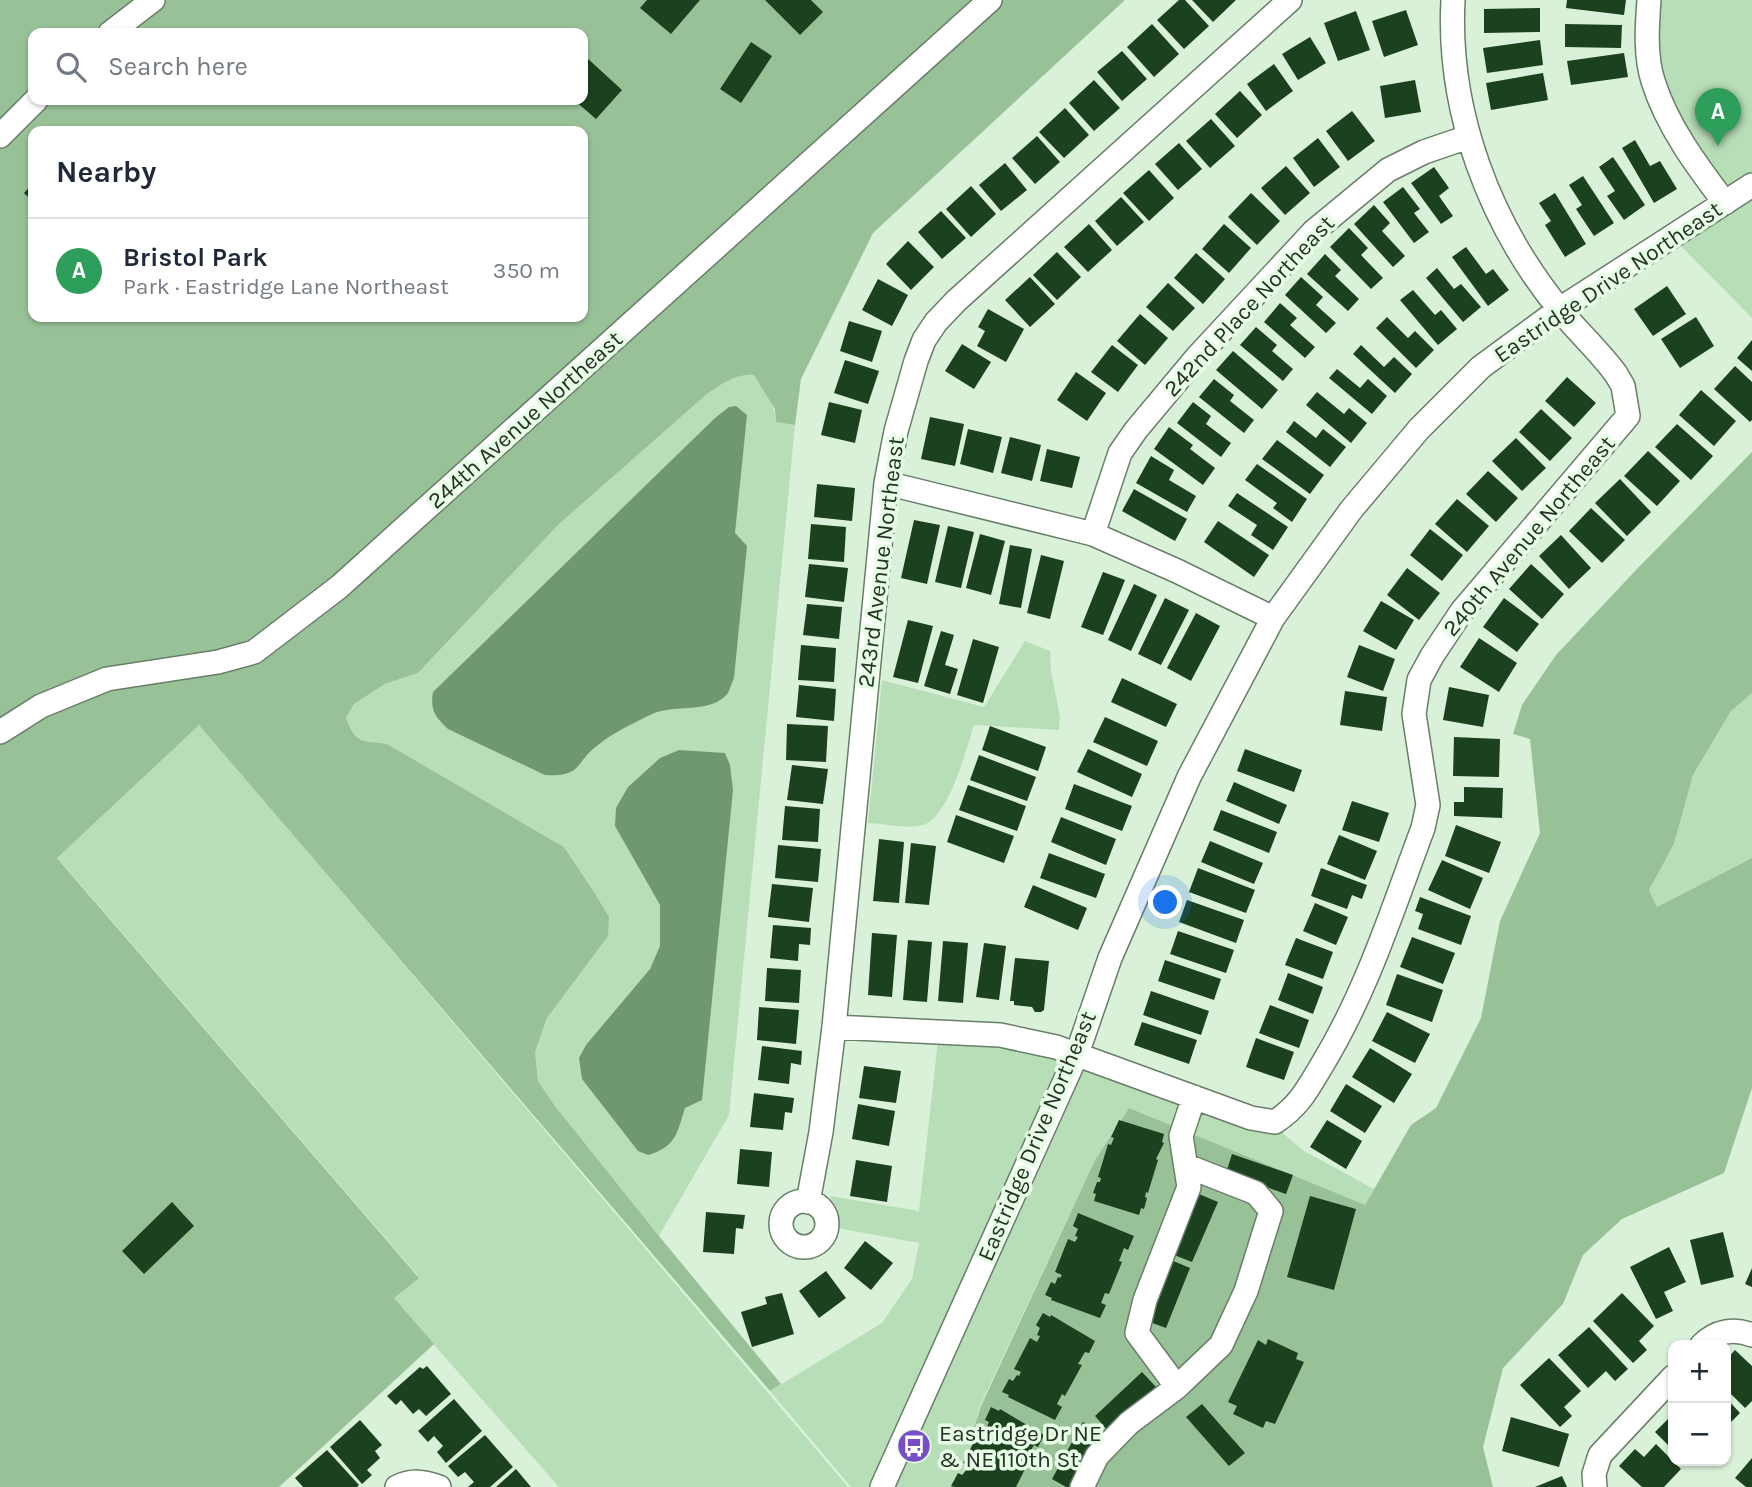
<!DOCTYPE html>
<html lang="en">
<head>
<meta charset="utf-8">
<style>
  :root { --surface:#fff; --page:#f2f2f3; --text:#1f2937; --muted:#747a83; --line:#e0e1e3; --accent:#774ec7 }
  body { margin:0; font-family:Karla,sans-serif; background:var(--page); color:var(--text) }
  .controls { position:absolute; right:21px; bottom:21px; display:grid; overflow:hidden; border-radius:14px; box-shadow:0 2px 5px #0004 }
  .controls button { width:63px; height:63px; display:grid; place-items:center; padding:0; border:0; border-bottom:2px solid var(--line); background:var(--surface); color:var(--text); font:35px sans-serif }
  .you { position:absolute; left:1166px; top:903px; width:24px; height:24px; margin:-18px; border:5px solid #fff; border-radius:50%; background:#1a73e8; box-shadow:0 0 0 10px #1a73e833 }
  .badge { display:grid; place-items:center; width:46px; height:46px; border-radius:50%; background:var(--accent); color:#fff; font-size:23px; font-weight:700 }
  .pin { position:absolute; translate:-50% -58px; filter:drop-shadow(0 2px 4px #0008) }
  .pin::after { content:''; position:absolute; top:37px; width:24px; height:21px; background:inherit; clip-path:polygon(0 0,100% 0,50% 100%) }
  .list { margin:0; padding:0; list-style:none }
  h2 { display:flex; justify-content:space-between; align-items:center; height:91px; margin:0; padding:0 28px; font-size:30px }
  h2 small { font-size:23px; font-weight:400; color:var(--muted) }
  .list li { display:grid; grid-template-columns:46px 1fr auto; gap:21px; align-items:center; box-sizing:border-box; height:105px; padding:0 28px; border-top:2px solid var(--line) }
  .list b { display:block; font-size:26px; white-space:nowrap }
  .list p { margin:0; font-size:23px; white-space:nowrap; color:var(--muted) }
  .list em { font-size:23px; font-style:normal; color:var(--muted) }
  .icon { flex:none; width:38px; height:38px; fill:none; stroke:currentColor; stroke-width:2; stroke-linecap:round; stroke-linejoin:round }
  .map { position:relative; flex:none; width:1752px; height:1487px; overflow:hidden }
  .search { position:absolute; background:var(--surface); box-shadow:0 2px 5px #0004; left:28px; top:28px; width:560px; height:77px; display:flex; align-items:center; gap:18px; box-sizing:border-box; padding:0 24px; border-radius:14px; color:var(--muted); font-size:26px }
  .panel { position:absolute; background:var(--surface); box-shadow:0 2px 5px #0004; left:28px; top:126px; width:560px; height:196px; border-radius:14px }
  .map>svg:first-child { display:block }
  .green { fill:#b8deb7 }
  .forest { fill:#98c198; fill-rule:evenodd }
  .water { fill:#709870 }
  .building { fill:#1c411e }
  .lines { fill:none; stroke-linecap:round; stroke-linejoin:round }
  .minor-casing { stroke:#697e69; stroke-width:26 }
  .minor { stroke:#fff; stroke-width:23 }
  .labels { text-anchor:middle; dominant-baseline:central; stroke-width:7; stroke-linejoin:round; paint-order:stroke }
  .street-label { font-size:23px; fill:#272f27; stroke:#e7fee6 }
  .poi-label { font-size:23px; fill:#272f27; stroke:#e7fee6; text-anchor:start }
</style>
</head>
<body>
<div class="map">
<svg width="1752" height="1487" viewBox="0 0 1752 1487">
  <rect width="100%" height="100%" fill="#daf1d9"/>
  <!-- green -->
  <path class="green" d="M1649,0H1752V318L1672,237L1725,203L1653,80Z
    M746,374L754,375C766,389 775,404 776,422L795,425L729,1115L659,1236L555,1106L538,1081L535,1052L547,1018L607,936L592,889L564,847L387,744C362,740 356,743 346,718L354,704L385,684L418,673L559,524L707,394L726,381Z
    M1025,641L1050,651L1051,671L1060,717L1059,730L974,725C966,750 949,817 923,825C906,829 886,824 868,823L882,680L984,707Z
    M1752,693V858L1657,907L1649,890L1674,844L1693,775L1731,711Z
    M200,725L848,1487H559L393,1298L419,1277L0,791V763Z
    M939,1031L1000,1035L1269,1122L1304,1151L1374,1189L1365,1206L1129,1108L1095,1160L980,1406L974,1428L994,1487H851L770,1391L882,1323L912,1279L919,1243L837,1228L830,1196L919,1211Z"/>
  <!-- forest -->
  <path class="forest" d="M0,0H1125L873,233L801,379L795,425L776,422L775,409L754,375C736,373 722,384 707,394L559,524L418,673L385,684L354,704L346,718C356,744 361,740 387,744L564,847L592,889L609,917L608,936L547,1018L535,1052L538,1081L555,1106L659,1236L781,1384L770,1391L199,725L57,858L419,1278L394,1298L434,1344L279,1487H0ZM33,33H583V100H33ZM33,131H583V317H33Z
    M1752,452V693L1731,711L1693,775L1674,844L1649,890L1657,907L1752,858V1088L1724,1173L1622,1219L1583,1255L1563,1304L1503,1368L1483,1447L1493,1487H994L974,1428L981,1406L1095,1160L1129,1108L1365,1205L1411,1125L1436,1108L1481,1018L1500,921L1540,833L1530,739L1513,734L1522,705L1556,655L1636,570Z"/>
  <!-- water -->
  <path class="water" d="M736,406L747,415L735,533L747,546L734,678C732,682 730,689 728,693C711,715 673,703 650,715C632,724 614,732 598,745C574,763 583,777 545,775L448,729C435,717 430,710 433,692L715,418L729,407Z
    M679,750L725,753L730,765L733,790L702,1100L685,1108C677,1133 676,1147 648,1155L638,1151L582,1079L579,1058L586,1045L650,969L660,946V905L615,826L616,808L628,787L660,758Z"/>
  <!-- building -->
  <path class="building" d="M647,0H700L671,34L640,8Z
    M765,0H811L823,12L800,35Z
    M1179,0H1185L1209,26L1184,49L1157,20Z
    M1192,0H1236L1213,22Z
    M1567,0H1626L1624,15L1566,8Z
    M1540,8V32L1484,33V9Z
    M1406,10L1418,45L1384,57L1372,21Z
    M1356,11L1370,50L1338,61L1324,23Z
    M1152,24L1179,54L1154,77L1127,47Z
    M1565,24L1622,25L1621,48L1565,47Z
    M1310,37L1326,63L1298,80L1282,54Z
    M1540,40L1543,65L1487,73L1483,48Z
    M751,42L772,56L741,103L720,89Z
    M1122,51L1147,79L1122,101L1097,72Z
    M1624,53L1628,77L1571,85L1567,61Z
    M586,57L622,90L596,119L574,100H583V61Z
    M1274,64L1293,91L1266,111L1247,84Z
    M1543,73L1548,100L1491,110L1486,83Z
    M1094,80L1120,108L1094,131L1069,103Z
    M1415,80L1421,112L1385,118L1380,86Z
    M1240,91L1262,115L1237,138L1215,114Z
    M1065,108L1089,135L1064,158L1039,132Z
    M1352,111L1375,141L1348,161L1326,131Z
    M1211,119L1235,146L1210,168L1186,141Z
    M1037,136L1060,162L1035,184L1012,158Z
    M1318,138L1340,167L1314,187L1293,158Z
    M1635,140L1650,166L1660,161L1677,189L1654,203L1622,148Z
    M1179,143L1202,169L1178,190L1155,164Z
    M1613,157L1645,205L1624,220L1607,196L1615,191L1599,167Z
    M1005,163L1027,190L1001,211L979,185Z
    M1286,166L1310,193L1285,215L1261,188Z
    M1434,167L1449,188L1439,196L1453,216L1441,224L1411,183Z
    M1149,170L1174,198L1149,221L1123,193Z
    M1583,176L1614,223L1594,236L1576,209L1582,205L1569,185Z
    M33,183V202L24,193Z
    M971,186L996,214L971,237L946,209Z
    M1403,187L1420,209L1414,213L1429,232L1414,243L1383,202Z
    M1251,193L1280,221L1257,245L1228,217Z
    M1555,193L1586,244L1565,257L1545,225L1551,221L1539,203Z
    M1121,197L1144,222L1117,246L1095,221Z
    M1374,205L1390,223L1382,231L1405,256L1393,267L1354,224Z
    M941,211L966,238L942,259L918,232Z
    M1089,224L1112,250L1088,272L1064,247Z
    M1224,224L1251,248L1229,273L1202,249Z
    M1349,228L1368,248L1361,255L1383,278L1371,289L1330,247Z
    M908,241L934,267L911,290L886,264Z
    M1466,247L1486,274L1493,269L1509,290L1488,306L1452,257Z
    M1057,252L1081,277L1057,300L1033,275Z
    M1196,253L1225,279L1203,304L1174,278Z
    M1325,254L1341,270L1335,276L1359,299L1348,311L1307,274Z
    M1437,268L1454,289L1461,284L1481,307L1463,322L1426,278Z
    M1030,277L1055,304L1030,327L1005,300Z
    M1301,277L1323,297L1316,305L1336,323L1326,333L1285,295Z
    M878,279L908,295L892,326L862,310Z
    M1168,283L1195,308L1173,331L1146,307Z
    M1667,286L1686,314L1653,336L1634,309Z
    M1413,290L1435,315L1441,310L1457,329L1438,345L1400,300Z
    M1280,303L1297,318L1290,325L1315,347L1305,358L1264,322Z
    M988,309L1024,329L1006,362L977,346L985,331L978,327Z
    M1140,314L1168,338L1145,365L1117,341Z
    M1387,317L1408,338L1415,331L1434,350L1416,368L1376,328Z
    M1696,317L1714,346L1680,368L1661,339Z
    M849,321L882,331L872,362L840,351Z
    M1256,327L1277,345L1272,351L1293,369L1283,381L1240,345Z
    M1752,340V371L1737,358Z
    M962,344L991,362L974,389L945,371Z
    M1112,345L1138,365L1118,392L1091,372Z
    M1361,345L1384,367L1394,357L1412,374L1395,393L1353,354Z
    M1233,351L1278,390L1262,409L1216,370Z
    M845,360L879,371L868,404L834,393Z
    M1735,366L1752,382V420L1750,422L1714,389Z
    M1337,369L1360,388L1368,379L1387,396L1372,414L1329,378Z
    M1076,372L1106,393L1087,421L1057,400Z
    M1567,377L1596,403L1574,427L1545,401Z
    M1214,379L1234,395L1230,401L1254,420L1244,433L1199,397Z
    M1701,390L1736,421L1714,446L1679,415Z
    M1317,392L1344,414L1349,408L1367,423L1351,443L1306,405Z
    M829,402L862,410L855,443L821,435Z
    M1193,402L1211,416L1206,424L1231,443L1221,457L1177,423Z
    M1541,409L1572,438L1550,461L1519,432Z
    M930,417L964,424L955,466L921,459Z
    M1294,421L1316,438L1323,429L1346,447L1330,467L1286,432Z
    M1677,424L1713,456L1691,480L1655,447Z
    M1169,427L1193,445L1190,449L1215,468L1203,485L1154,449Z
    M968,429L1002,437L993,473L960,464Z
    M1010,437L1041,445L1032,481L1001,473Z
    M1516,438L1546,468L1522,491L1492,461Z
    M1277,440L1324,475L1310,494L1262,459Z
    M1047,449L1080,457L1072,488L1040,481Z
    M1648,451L1680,481L1657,506L1624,476Z
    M1151,456L1174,470L1169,480L1196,496L1187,512L1136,483Z
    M1257,464L1307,499L1292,522L1273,508L1277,503L1245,480Z
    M1488,471L1518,498L1496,522L1466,494Z
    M1620,479L1651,512L1627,536L1595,503Z
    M817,484L855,488L852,521L814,517Z
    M1134,489L1187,519L1175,541L1122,511Z
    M1237,493L1288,527L1273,550L1251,535L1257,525L1228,506Z
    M1457,499L1489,526L1467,552L1435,524Z
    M1591,508L1625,540L1602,563L1569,531Z
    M914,520L940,525L927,584L901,578Z
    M1218,521L1269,555L1254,577L1204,542Z
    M811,524L846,527L844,562L808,559Z
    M948,526L974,532L961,588L935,582Z
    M1430,529L1463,555L1442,581L1410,555Z
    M980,534L1005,541L991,595L966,588Z
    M1561,535L1591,568L1569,589L1539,556Z
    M1010,545L1032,549L1021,608L999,604Z
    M1041,555L1064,561L1050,619L1027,613Z
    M809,564L848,568L844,602L805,597Z
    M1531,564L1564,594L1542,619L1509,589Z
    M1407,568L1440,593L1419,620L1387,595Z
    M1103,572L1125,580L1103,635L1081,627Z
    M1134,584L1157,595L1131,651L1108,640Z
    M1165,598L1189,610L1161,665L1138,654Z
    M1504,598L1539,624L1517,652L1483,627Z
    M1381,601L1414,620L1396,650L1363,631Z
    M807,604L842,607L839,639L803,635Z
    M1196,613L1220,626L1191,681L1167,668Z
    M908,620L933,626L918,683L893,677Z
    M941,631L954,635L945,665L958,669L950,694L924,686Z
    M1479,638L1517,663L1499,692L1460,667Z
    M973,639L999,647L983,703L957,695Z
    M801,645L836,648L834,682L798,680Z
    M1359,645L1395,659L1383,691L1347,677Z
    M1122,678L1177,704L1166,727L1111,702Z
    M799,685L836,689L834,721L796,717Z
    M1449,687L1489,695L1483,727L1443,720Z
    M1345,691L1387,697L1382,731L1340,725Z
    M1105,717L1158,741L1147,766L1093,742Z
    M787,724L828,726L826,762L786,760Z
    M990,726L1046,747L1038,771L982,750Z
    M1454,737L1500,739L1499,777L1453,776Z
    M1088,749L1142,774L1132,797L1077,772Z
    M1245,749L1302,770L1294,792L1237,771Z
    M979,755L1036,777L1027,801L970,780Z
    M792,765L828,769L823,804L787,800Z
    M1234,782L1287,805L1279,824L1226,801Z
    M1074,784L1132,806L1122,831L1065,809Z
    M968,785L1026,806L1017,831L959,810Z
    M1464,787L1503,788L1502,818L1454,816V802H1464Z
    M1352,801L1389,813L1379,842L1342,830Z
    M785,806L820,809L818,842L782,840Z
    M1221,810L1277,832L1269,853L1213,830Z
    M956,815L1014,836L1004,863L947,842Z
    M1061,817L1116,839L1106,865L1051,842Z
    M1456,825L1501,842L1489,873L1445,856Z
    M1339,835L1377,851L1365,880L1327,864Z
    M879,839L904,842L899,903L873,901Z
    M1210,841L1263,863L1254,884L1201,862Z
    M911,843L936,846L929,905L905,903Z
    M778,845L821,849L818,882L775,878Z
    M1049,853L1105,874L1096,898L1040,878Z
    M1442,860L1483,878L1470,909L1428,890Z
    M1198,868L1255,890L1246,913L1189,892Z
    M1321,868L1367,885L1362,899L1352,895L1347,909L1311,896Z
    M772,884L813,888L809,922L768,917Z
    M1033,885L1087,908L1078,930L1024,907Z
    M1420,897L1471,916L1461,945L1418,929L1423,914L1415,911Z
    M1187,900L1244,920L1236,943L1179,922Z
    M1315,903L1348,917L1336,945L1303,931Z
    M773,925L811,928L810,945L799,944L798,961L770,958Z
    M1178,931L1234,950L1226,973L1170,954Z
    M872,933L897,935L892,997L868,995Z
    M1412,937L1455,953L1443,984L1400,967Z
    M1296,938L1333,952L1323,979L1285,965Z
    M908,940L932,942L927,1002L903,1000Z
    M943,941L968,943L963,1003L938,1001Z
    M984,943L1006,946L999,1000L976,997Z
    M1015,958L1049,961L1044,1010L1041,1012H1035L1032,1007L1014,1005V1001H1010Z
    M1165,960L1221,979L1214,1000L1158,981Z
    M767,968L801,970L799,1003L765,1001Z
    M1288,973L1323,987L1313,1014L1278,1000Z
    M1397,974L1443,990L1432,1022L1386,1005Z
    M1151,991L1209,1011L1201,1035L1143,1015Z
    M1270,1005L1309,1020L1299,1048L1259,1033Z
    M759,1007L799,1010L796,1044L757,1040Z
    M1387,1012L1430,1034L1415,1063L1372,1041Z
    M1142,1022L1197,1040L1189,1064L1134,1045Z
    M1256,1038L1294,1052L1284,1080L1246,1067Z
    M762,1046L802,1051L801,1065L791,1063L789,1084L758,1080Z
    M1370,1048L1412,1074L1394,1103L1352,1077Z
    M864,1066L901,1071L896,1103L859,1098Z
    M1346,1084L1382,1106L1365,1133L1330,1111Z
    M754,1093L794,1098L792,1113L785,1112L783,1130L750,1127Z
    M858,1104L895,1111L889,1146L852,1139Z
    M1119,1120L1164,1134L1162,1142L1164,1143L1156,1159L1158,1160L1148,1193L1146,1192L1145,1197L1147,1198L1144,1209L1141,1208L1139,1215L1094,1201L1096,1194L1093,1193L1097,1182H1100L1101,1178L1098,1177L1108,1144L1111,1145L1114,1138L1111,1137Z
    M1327,1120L1362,1141L1346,1169L1310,1147Z
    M740,1149L772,1152L769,1187L737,1184Z
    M1232,1154L1293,1175L1286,1194L1226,1173Z
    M856,1160L892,1166L887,1202L850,1196Z
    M1199,1194L1218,1202L1192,1262L1174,1255Z
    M1310,1196L1356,1209L1334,1290L1287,1277Z
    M172,1202L194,1226L144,1274L122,1251Z
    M706,1212L745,1215L743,1229L736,1228L734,1254L703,1252Z
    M1078,1213L1134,1236L1128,1250L1124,1248L1119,1261L1122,1262L1109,1294L1105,1293L1101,1303L1106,1305L1100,1318L1051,1300L1052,1298L1045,1295L1051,1282L1055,1284L1058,1277L1060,1278L1062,1275L1055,1272L1068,1239L1075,1242L1078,1237L1075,1236L1078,1229L1073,1226Z
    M1723,1232L1734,1277L1701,1285L1690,1240Z
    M865,1241L893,1263L871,1290L844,1268Z
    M1669,1247L1686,1282L1664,1292L1673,1311L1656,1319L1630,1267Z
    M1171,1260L1190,1268L1166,1328L1147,1321Z
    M1752,1268V1287L1745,1284Z
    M826,1271L846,1298L819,1318L799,1291Z
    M782,1293L794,1334L752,1347L741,1312L767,1304L765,1297Z
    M1622,1293L1654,1326L1639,1341L1647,1350L1633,1363L1593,1321Z
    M1043,1313L1050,1317L1051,1315L1095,1341L1089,1353L1085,1352L1078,1364L1082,1365L1065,1396L1062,1394L1057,1404L1062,1407L1055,1420L1008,1397L1009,1395L1002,1392L1009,1379L1013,1381L1017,1375L1019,1376L1021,1372L1014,1369L1030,1338L1037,1342L1040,1336L1037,1335L1040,1328L1036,1325Z
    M1589,1327L1628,1369L1615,1381L1606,1371L1588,1388L1558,1355Z
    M1268,1339L1298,1353L1296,1359L1304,1362L1275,1424L1266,1421L1263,1428L1233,1414L1237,1406L1228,1402L1258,1340L1266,1345Z
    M1735,1350L1752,1366V1401L1745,1408L1726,1389V1360Z
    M1549,1358L1581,1391L1564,1407L1572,1416L1560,1427L1520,1385Z
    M427,1366L451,1394L426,1416L419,1409L413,1414L401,1400L396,1405L387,1396L420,1367L423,1369Z
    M1142,1372L1156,1387L1108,1431L1095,1416Z
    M1726,1398L1740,1413L1726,1427Z
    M454,1399L482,1431L446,1463L437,1452L443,1446L434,1436L428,1442L418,1431Z
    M1202,1404L1245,1453L1229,1466L1186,1417Z
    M991,1407L999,1411L1000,1409L1044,1435L1038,1447L1034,1445L1027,1457L1030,1459L1016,1487H954L951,1486L958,1473L962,1475L970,1466L963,1463L979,1432L986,1436L989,1430L986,1429L989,1422L985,1420Z
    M1673,1414V1450L1655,1432Z
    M1511,1417L1569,1434L1559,1467L1502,1451Z
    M360,1420L382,1445L375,1451L380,1458L367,1470L372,1475L362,1484L330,1447Z
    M1083,1422L1102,1432L1072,1487H1066L1052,1479Z
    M485,1435L513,1467L490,1487H468L474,1482L465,1472L458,1477L448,1466Z
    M1656,1444L1681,1469L1664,1487H1642L1619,1466L1635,1449L1644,1457Z
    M327,1450L359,1485L357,1487H303L295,1478Z
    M1752,1458V1487H1746L1735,1478Z
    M516,1469L531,1487H496Z
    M1562,1476L1567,1487H1535Z"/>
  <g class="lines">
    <!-- minor casing -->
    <g class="minor-casing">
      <path id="minor" d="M1649,0C1647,26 1645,56 1653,81C1667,126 1697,166 1725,203
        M110,33L153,0
        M0,136L36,100
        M886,483L1093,534L1177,571L1273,618
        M1093,534L1120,453L1136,430L1197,357L1314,231L1388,170L1424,152L1468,137
        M0,732L41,706L107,679L218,662L254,652L339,587L990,0
        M834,1027L1000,1035L1056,1047L1251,1118L1275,1122C1300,1105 1307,1090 1322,1065C1367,991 1393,908 1423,828L1428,805L1414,714L1419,680L1432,656L1462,611L1628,416L1623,386L1616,374C1599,351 1578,332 1560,310C1490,224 1447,112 1453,0
        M781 1224a23 23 0 1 1 46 0a23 23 0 1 1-46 0Z
        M808,1202L821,1132L834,1027L886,483L896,431L916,361L924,340L936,322L956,301L1290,0
        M1702,1345C1716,1331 1734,1328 1752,1335
        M1177,1387L1221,1345L1246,1291L1271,1211L1256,1193L1187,1166
        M397,1487C412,1480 423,1481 439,1487
        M882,1487L1077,1054L1110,958L1189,777L1273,618L1351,510L1419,429L1481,367L1560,309L1752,185
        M1082,1487L1097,1456L1129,1423L1177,1387L1137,1333L1145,1300L1189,1187L1181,1136L1194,1097
        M1595,1487L1594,1474L1600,1455L1673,1377"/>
    </g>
    <!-- minor -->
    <use href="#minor" class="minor"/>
  </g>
  <!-- icons -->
  <defs>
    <g id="bus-disc" transform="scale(1.75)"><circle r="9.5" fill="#774ec7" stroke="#e7fee6"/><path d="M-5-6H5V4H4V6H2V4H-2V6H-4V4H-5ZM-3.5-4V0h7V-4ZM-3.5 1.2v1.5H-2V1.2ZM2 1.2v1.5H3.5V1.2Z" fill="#fff"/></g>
  </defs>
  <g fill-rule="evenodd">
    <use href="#bus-disc" x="914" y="1446"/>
  </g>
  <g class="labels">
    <!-- street labels -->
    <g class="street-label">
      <text transform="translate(1608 282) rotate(-34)">Eastridge Drive Northeast</text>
      <text transform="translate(1249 306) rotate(-47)">242nd Place Northeast</text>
      <text transform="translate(525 420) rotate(-42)">244th Avenue Northeast</text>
      <text transform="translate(1529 536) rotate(-50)">240th Avenue Northeast</text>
      <text transform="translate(881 562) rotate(-83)">243rd Avenue Northeast</text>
      <text transform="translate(1037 1136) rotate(-67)">Eastridge Drive Northeast</text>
    </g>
    <!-- poi labels -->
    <g class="poi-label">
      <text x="939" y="1433">Eastridge Dr NE<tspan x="939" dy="26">&amp; NE 110th St</tspan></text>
    </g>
  </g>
</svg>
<div class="controls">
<button>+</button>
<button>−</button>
</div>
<div class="you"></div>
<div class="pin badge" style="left:1718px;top:146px;background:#2e9e5b">A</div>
<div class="search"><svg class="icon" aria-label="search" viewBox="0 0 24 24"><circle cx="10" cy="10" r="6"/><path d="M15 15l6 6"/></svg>Search here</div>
<section class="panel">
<h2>Nearby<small></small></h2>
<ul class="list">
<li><span class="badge" style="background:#2e9e5b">A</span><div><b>Bristol Park</b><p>Park · Eastridge Lane Northeast</p></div><em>350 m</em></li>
</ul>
</section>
</div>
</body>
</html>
